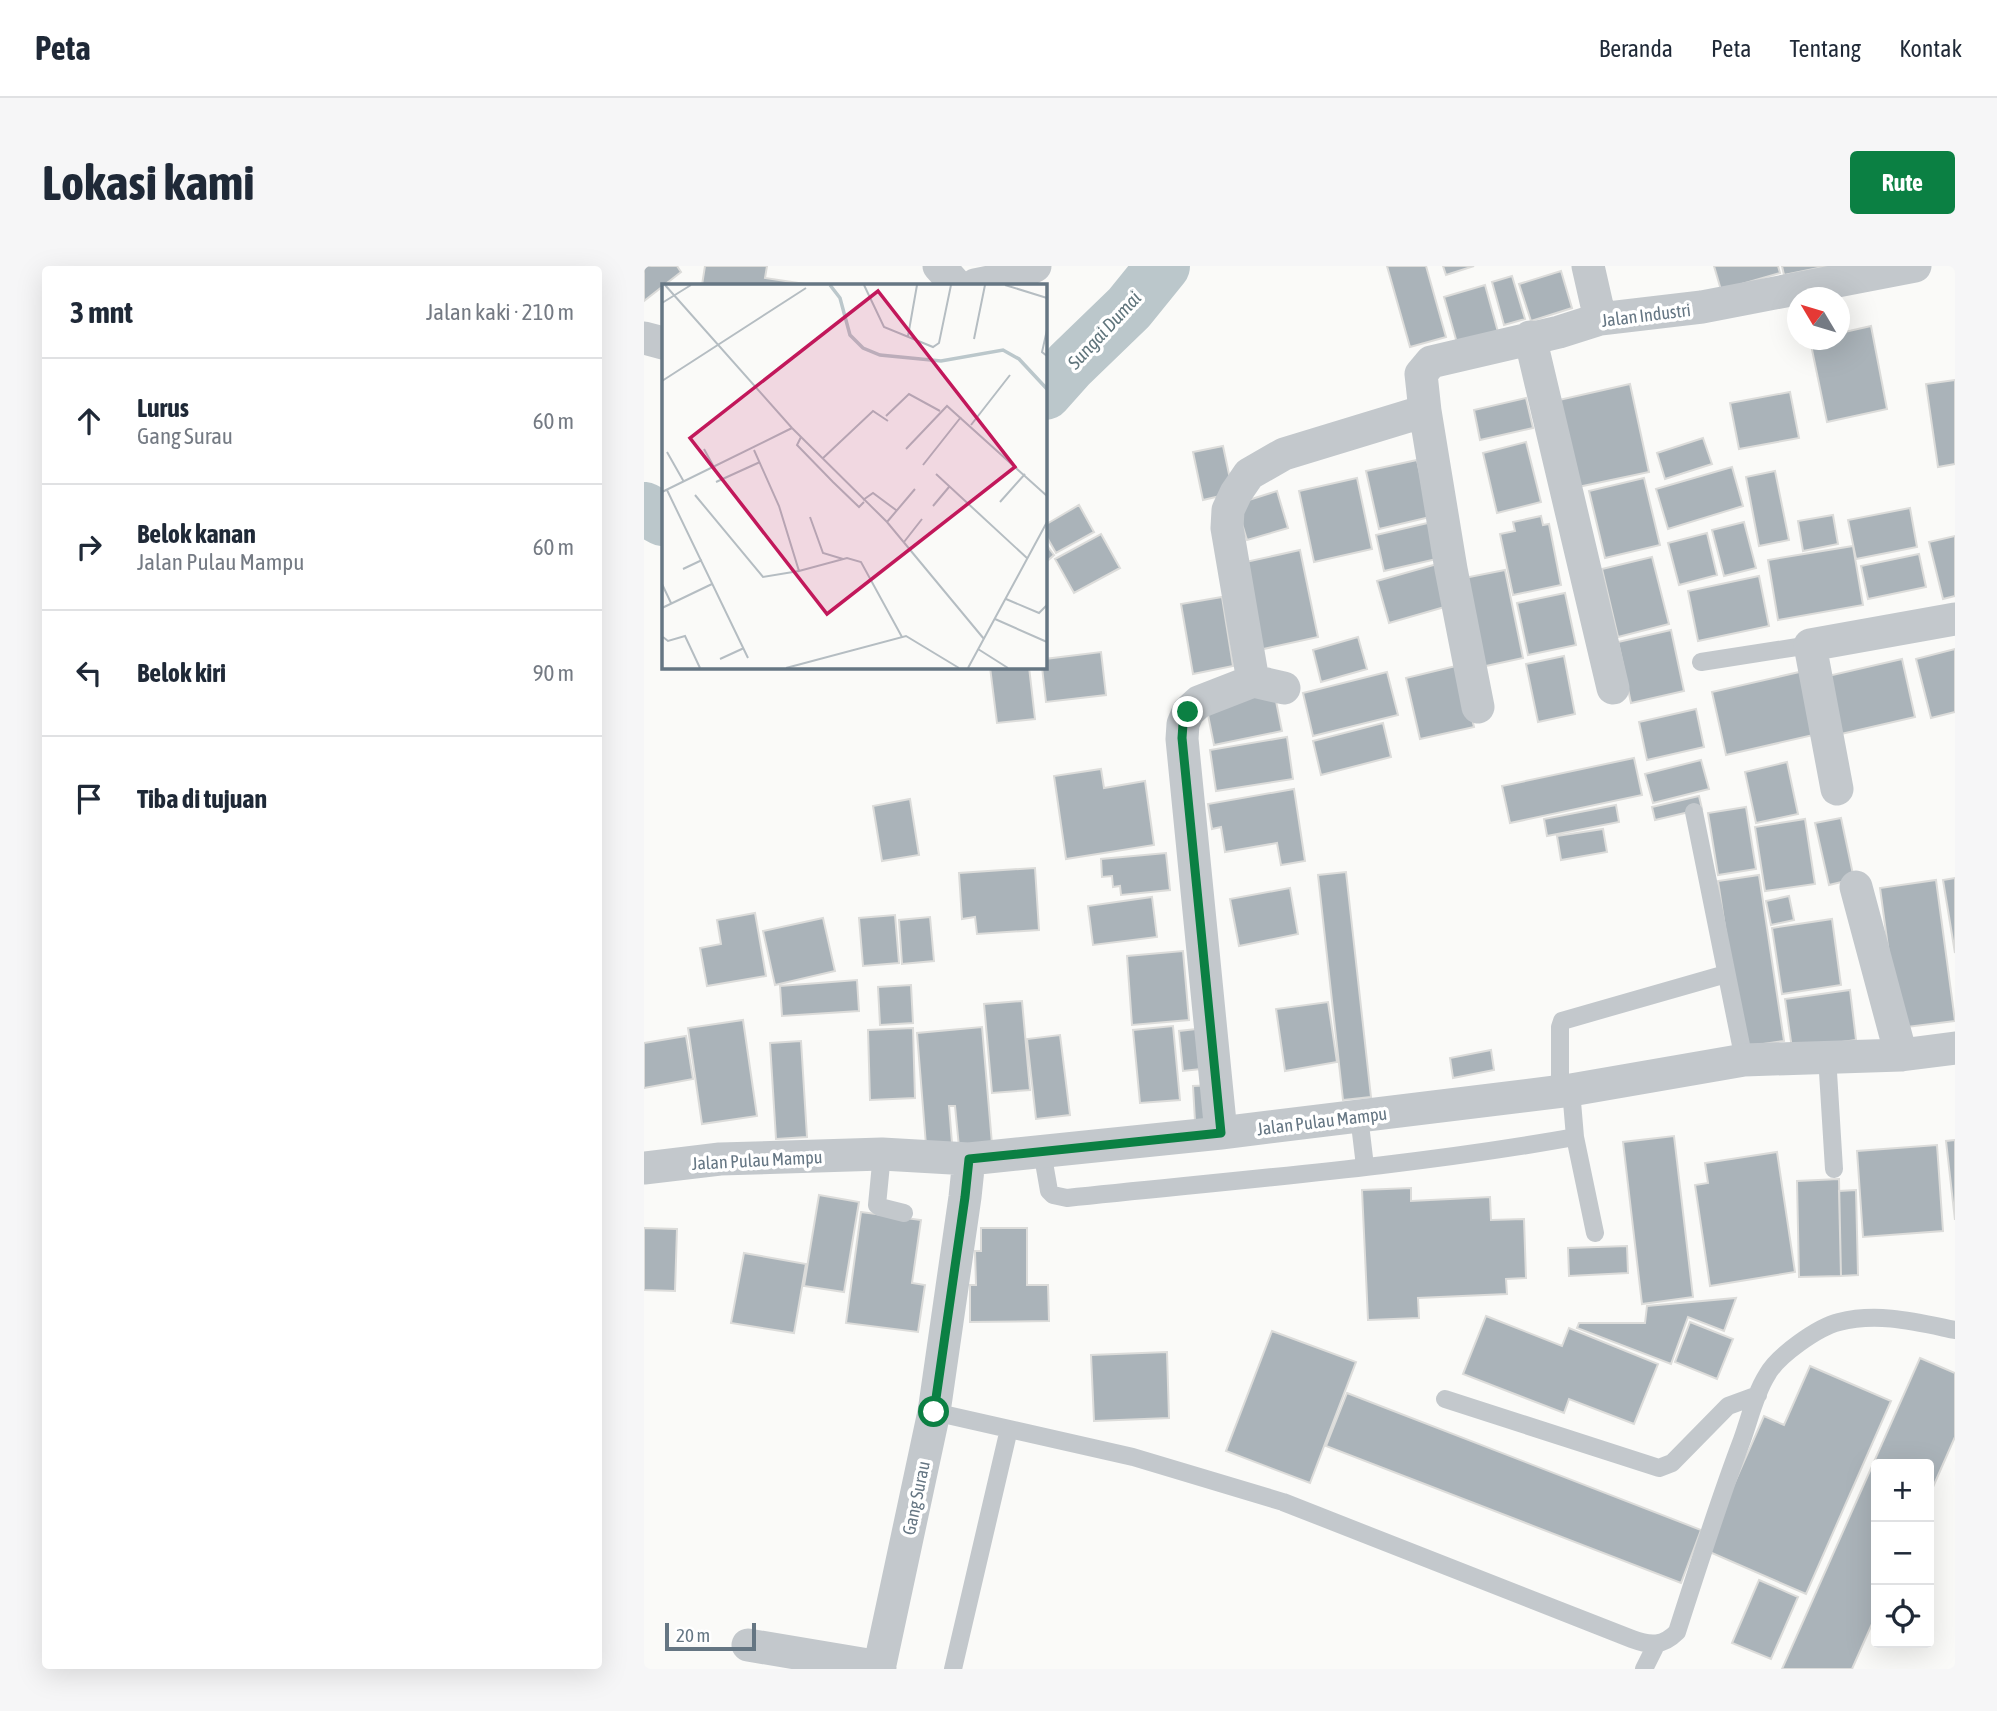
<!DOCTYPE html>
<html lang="id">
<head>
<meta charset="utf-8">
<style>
  :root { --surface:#fff; --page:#f6f6f7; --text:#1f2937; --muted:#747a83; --line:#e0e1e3; --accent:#0b8043 }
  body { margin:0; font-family:"Asap Condensed",sans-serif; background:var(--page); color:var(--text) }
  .controls { position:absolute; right:21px; bottom:21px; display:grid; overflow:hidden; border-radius:7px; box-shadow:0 7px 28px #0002 }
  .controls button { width:63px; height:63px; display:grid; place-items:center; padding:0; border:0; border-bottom:2px solid var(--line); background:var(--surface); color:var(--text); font:35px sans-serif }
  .compass { position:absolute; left:1143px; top:21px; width:63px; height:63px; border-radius:50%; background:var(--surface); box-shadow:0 7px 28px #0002; rotate:308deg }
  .scale { position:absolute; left:21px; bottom:18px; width:91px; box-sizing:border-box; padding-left:7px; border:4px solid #657683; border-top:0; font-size:19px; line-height:24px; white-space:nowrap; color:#657683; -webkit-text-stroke:5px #fff; paint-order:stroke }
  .stop { position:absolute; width:21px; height:21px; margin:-16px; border:5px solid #0b8043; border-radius:50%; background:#fff }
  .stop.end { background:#0b8043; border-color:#fff; box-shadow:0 2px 7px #0008 }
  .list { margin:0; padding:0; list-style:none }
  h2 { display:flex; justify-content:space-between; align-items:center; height:91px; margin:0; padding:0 28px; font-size:30px }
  h2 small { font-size:23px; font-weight:400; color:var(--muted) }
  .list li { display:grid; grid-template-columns:46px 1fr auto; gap:21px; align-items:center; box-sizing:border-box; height:126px; padding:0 28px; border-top:2px solid var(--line) }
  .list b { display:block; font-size:26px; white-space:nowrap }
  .list p { margin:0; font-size:23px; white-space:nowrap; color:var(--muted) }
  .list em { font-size:23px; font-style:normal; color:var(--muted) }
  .icon { flex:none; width:38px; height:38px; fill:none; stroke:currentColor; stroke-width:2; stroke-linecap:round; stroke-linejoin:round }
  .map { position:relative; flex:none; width:1311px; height:1403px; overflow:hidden; border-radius:7px }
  header { display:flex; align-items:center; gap:42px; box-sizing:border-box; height:98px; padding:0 35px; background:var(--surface); border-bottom:2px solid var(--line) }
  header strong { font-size:33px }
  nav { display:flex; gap:38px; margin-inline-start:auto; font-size:24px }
  .intro { display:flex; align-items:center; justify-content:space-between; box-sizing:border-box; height:168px; padding:0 42px }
  h1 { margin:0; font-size:49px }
  .button { padding:18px 32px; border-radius:7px; background:var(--accent); color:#fff; font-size:24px; font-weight:700 }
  main { display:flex; gap:42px; padding:0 42px }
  aside { flex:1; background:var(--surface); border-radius:7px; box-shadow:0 7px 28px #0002 }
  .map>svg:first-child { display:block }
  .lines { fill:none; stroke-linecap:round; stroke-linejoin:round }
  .river { stroke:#bbc7cb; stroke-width:54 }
  .building { fill:#aab3b9; stroke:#dcdcda; stroke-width:2 }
  .service { stroke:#c3c8cc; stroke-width:18 }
  .minor { stroke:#c3c8cc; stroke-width:33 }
  .route { stroke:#0b8043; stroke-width:9 }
  .labels { text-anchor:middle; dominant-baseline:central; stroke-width:7; stroke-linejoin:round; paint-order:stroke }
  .street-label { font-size:18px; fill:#657683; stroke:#fff }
  .water-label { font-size:19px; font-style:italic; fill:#60757c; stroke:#fff }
  .inset-river { fill:none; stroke:#bbc7cb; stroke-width:3.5 }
  .inset-road { fill:none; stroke:#b5bdc2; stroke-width:2 }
  .view { fill:#c2185b; fill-opacity:0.15; stroke:#c2185b; stroke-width:3.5 }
  .inset-edge { fill:none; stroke:#657683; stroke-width:3.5 }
</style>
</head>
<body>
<header>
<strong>Peta</strong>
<nav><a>Beranda</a><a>Peta</a><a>Tentang</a><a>Kontak</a></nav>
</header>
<div class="intro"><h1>Lokasi kami</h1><a class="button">Rute</a></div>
<main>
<aside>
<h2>3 mnt<small>Jalan kaki · 210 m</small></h2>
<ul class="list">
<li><svg class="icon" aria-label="ahead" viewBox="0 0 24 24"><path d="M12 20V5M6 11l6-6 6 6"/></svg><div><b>Lurus</b><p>Gang Surau</p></div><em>60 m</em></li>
<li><svg class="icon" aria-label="right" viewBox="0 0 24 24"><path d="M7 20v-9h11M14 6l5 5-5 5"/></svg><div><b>Belok kanan</b><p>Jalan Pulau Mampu</p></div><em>60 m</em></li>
<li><svg class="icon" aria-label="left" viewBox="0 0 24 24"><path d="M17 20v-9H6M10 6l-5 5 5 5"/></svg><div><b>Belok kiri</b></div><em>90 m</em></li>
<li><svg class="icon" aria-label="arrive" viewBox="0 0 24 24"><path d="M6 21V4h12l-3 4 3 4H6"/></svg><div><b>Tiba di tujuan</b></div></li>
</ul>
</aside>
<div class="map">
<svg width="1311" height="1403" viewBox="0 0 1311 1403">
  <rect width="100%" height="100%" fill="#fafaf8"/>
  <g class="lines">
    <!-- river -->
    <path class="river" d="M401,127L426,99L485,42L519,0
      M0,243L19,253"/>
  </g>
  <!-- building -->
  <path class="building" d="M0,0H33L37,6L0,35Z
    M61,0H123L121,12L168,19H58Z
    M743,0H782L802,71L766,81Z
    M799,0H830L802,9Z
    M1070,0H1134L1136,7L1077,24Z
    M1138,0H1184L1140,9Z
    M917,5L928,42L887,55L875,18Z
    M868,10L881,53L860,59L848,16Z
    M841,19L854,66L813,77L800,31Z
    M1227,60L1243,143L1183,156L1166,74H1196V67Z
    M1311,114V198L1294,201L1282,118Z
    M986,118L1005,206L934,221L915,134Z
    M1146,126L1155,172L1095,183L1086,137Z
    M882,132L889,162L836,174L830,144Z
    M1059,172L1068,198L1021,213L1013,187Z
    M882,176L897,236L853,247L839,187Z
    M579,180L589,227L559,234L549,186Z
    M773,194L786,251L735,263L722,205Z
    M1088,201L1099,240L1024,263L1012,223Z
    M1131,205L1145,274L1115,280L1102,211Z
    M713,212L728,283L670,296L655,225Z
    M1000,212L1016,279L961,292L945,225Z
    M633,225L644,262L603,274L592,238Z
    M435,239L450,266L412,287L401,268V259Z
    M1266,242L1273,281L1212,293L1204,254Z
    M1189,249L1194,278L1159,285L1154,255Z
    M897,250L899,259L905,258L917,319L869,329L856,268L871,265L869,256Z
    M788,256L797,292L740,305L732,269Z
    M1100,256L1112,302L1080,310L1068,264Z
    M1063,267L1073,309L1035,319L1024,277Z
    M457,268L476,302L430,327L411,293Z
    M1311,270V330L1299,333L1285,276Z
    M401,277L410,289L401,297Z
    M1209,280L1219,339L1134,354L1124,294Z
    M656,284L674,371L615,384L597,297Z
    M1275,288L1282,321L1224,333L1217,300Z
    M1008,291L1025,358L974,371L958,303Z
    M793,298L804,340L745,357L733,315Z
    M861,304L879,392L828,403L810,314Z
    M1115,310L1125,360L1054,375L1044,325Z
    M921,327L932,379L884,389L873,337Z
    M578,331L589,400L549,408L537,338Z
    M1027,364L1040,425L987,437L974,376Z
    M714,371L723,403L677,416L669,384Z
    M1311,383V446L1287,452L1272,393Z
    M457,386L462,429L402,436L398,401H401V393Z
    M920,390L931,448L894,456L882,398Z
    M1258,393L1271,451L1197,468L1184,410Z
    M816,399L830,461L776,473L762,412Z
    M346,401H385L391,453L353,457Z
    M1164,404L1178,467L1082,489L1068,426Z
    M743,406L754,449L669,470L659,427Z
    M630,425L638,465L570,479L562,439Z
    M1052,443L1060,481L1003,494L995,456Z
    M739,457L747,491L677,509L669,475Z
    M643,471L649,513L572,525L566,484Z
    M990,492L998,529L866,557L858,520Z
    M1057,494L1065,523L1009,537L1001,508Z
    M1143,496L1154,548L1112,557L1101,506Z
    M457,503L460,522L501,515L510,579L422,593L410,510Z
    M650,523L661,595L637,599L633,577L581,586L577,561L568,563L564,538Z
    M1055,530L1058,543L1011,554L1008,541Z
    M266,533L275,589L238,595L229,540Z
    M972,539L975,556L903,570L900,553Z
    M1102,541L1112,603L1074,609L1064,547Z
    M1197,552L1210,613L1185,619L1171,557Z
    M1161,553L1171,618L1121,625L1111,561Z
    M959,563L963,586L917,594L913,570Z
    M522,587L526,624L477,629L476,620L469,621L468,610L458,611L457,593Z
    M391,602L395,664L333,668L331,651L318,653L315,607Z
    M702,606L727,831L699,834L674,609Z
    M1115,609L1140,775L1099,781L1074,615Z
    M1311,612V687L1299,614Z
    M1292,614L1311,755L1255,762L1236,622Z
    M646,622L654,668L595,680L586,633Z
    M1145,630L1150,654L1127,659L1122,635Z
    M508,631L513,671L449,679L444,640Z
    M111,647L122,710L63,720L56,682L77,678L73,654Z
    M251,649L255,697L219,700L215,652Z
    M286,651L290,695L258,698L255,654Z
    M179,652L191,705L131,719L119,665Z
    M1188,653L1197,719L1138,728L1128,662Z
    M539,685L545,754L488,759L483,690Z
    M213,714L215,745L138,750L136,720Z
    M267,719L269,757L236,759L234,721Z
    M1206,724L1212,774L1148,783L1141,733Z
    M378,735L386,824L348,827L340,738Z
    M684,736L693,796L641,805L632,743Z
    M99,754L113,850L58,858L44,762Z
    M529,760L536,834L496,837L489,764Z
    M338,761L348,878L315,881L311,840H305L308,877L282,879L273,767Z
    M269,762L271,832L226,834L224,764Z
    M561,762L566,802L539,805L535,765Z
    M416,769L426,849L392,853L383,773Z
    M42,770L49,813L0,822V777Z
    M157,775L163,871L132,873L126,777Z
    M847,784L850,804L809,812L806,792Z
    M571,819L573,853L551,855L549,820Z
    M1030,870L1049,1031L998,1038L979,876Z
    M1311,874V954L1302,875Z
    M1293,879L1299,965L1219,971L1213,885Z
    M1133,886L1151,1006L1066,1020L1051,919L1064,917L1061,897Z
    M1195,913L1197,1010L1155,1011L1153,915Z
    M767,922V935L846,931L847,954L880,953L882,1012L862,1013L863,1028L774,1032L775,1052L724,1054L718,924Z
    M1212,924L1214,1009L1197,1010L1195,925Z
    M175,929L215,936L200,1026L160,1020Z
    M217,946L277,954L268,1017L281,1019L274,1066L202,1057Z
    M0,962L33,963L31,1025L0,1024Z
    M337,962H383V1019H404L405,1055L326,1056V1019H332L331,985H337Z
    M983,980L984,1007L925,1010L924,982Z
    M100,987L162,998L150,1067L87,1057Z
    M1092,1032L1080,1065L1044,1051L1027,1098L933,1062L935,1057H1001L1003,1040Z
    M842,1050L918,1080L925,1062L1014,1098L990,1158L925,1133L920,1147L819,1108Z
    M1046,1056L1089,1073L1073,1113L1031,1096Z
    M628,1065L712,1096L666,1217L582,1185Z
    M523,1086L525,1152L450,1155L447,1089Z
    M1276,1092L1311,1107V1171L1285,1230V1198H1232V1349L1208,1403H1138Z
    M1166,1100L1247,1135L1162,1328L1061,1284L1120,1150L1140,1159Z
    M703,1127L1057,1264L1037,1317L682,1180Z
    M1115,1314L1154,1331L1127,1393L1088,1377Z"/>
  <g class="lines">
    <!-- service -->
    <path class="service" d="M1057,396L1166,379
      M1050,546L1100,794
      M1183,790L1190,903
      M916,825V761L918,755L1082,708
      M715,850L721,900
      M931,871L951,967
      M398,885L405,925L409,929L423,932C592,914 763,901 931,871L927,824
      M238,888L233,939L236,941L260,947
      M801,1133L1015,1202L1028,1197L1084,1140L1114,1129
      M290,1146L489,1191L639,1236L988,1373C1007,1380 1019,1380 1033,1366C1054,1301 1074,1237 1098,1174C1106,1152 1111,1128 1123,1109C1133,1090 1174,1061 1195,1056C1234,1046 1272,1056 1311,1064
      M309,1403L365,1163
      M1000,1403L1012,1379"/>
    <!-- minor -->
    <path class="minor" d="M295,0L312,19
      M944,0L956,53
      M331,19L369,11L391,0
      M886,71L969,422
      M0,72L19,77
      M609,415L583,262L584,244L592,227L605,208L640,188L781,145
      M834,441L807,303L781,145L777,108L787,96L915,66L956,53L1058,41L1271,0
      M1193,523L1166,379L1311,353
      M1212,621L1257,789
      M577,867L538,473L539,458L544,446L555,436L609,415L640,422
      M0,902L76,893L238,888L325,893L577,867L927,824L1100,794L1257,789L1311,782
      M104,1379L236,1401
      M235,1403L290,1146L321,931L325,893"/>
  </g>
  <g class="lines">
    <!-- route -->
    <path class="route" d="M290,1146L321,931L325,893L577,867L538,472L539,458L544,446"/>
  </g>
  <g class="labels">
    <!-- street labels -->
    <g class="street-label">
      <text transform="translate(1002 49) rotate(-7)">Jalan Industri</text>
      <text transform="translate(678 855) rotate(-7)">Jalan Pulau Mampu</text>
      <text transform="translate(113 894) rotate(-3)">Jalan Pulau Mampu</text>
      <text transform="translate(272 1232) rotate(-78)">Gang Surau</text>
    </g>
    <!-- water labels -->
    <g class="water-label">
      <text transform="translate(460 64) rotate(-47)">Sungai Dumai</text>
    </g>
  </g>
  <!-- overview -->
  <g transform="translate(18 18)">
    <rect width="385" height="385" fill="#fafaf8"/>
    <path class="inset-river" d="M168,1L178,14L188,51L201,64L218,71L279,77L341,66L357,75L385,105"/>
    <path class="inset-road" d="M3,1L130,144L225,238L322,355M202,1L222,43L271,63L277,59L289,1M343,1L385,14M0,19L29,1M385,46L380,68L385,72M246,52L255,1M312,55L323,1M0,97L144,4M224,132L247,110L278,127M309,141L348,91M139,153L135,161L171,198L197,223L202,218M42,165L53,185M244,165L285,122L385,212M92,166L117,222L137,287L185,274L199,278L240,353M5,168L22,198M160,175L211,127L226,137M261,181L299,133M274,190L366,275M54,198L98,178M5,206L86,374M0,208L130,144M33,211L101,293L137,287M201,216L211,209L234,226M338,218L363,190M271,222L287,203M148,233L161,269L181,275M225,238L253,205M242,258L260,235M21,285L40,276M0,300L9,319M344,315L377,329L385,321M0,324L50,300M333,335L385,358M1,353L6,357L23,352L38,384M316,365L346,384M58,375L82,364M124,384L244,352L297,384M306,384L385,238"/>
    <path class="view" d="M216,7L353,183L165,330L28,154Z"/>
    <rect width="385" height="385" class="inset-edge"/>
  </g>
</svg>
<div class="controls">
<button>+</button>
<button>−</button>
<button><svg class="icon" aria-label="locate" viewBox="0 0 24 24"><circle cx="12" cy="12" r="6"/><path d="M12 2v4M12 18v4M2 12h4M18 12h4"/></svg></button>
</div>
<svg class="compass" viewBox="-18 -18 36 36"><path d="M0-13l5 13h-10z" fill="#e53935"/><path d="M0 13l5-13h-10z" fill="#747a83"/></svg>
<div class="scale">20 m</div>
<div class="stop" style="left:290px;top:1146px"></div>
<div class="stop end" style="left:544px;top:446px"></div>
</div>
</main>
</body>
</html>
